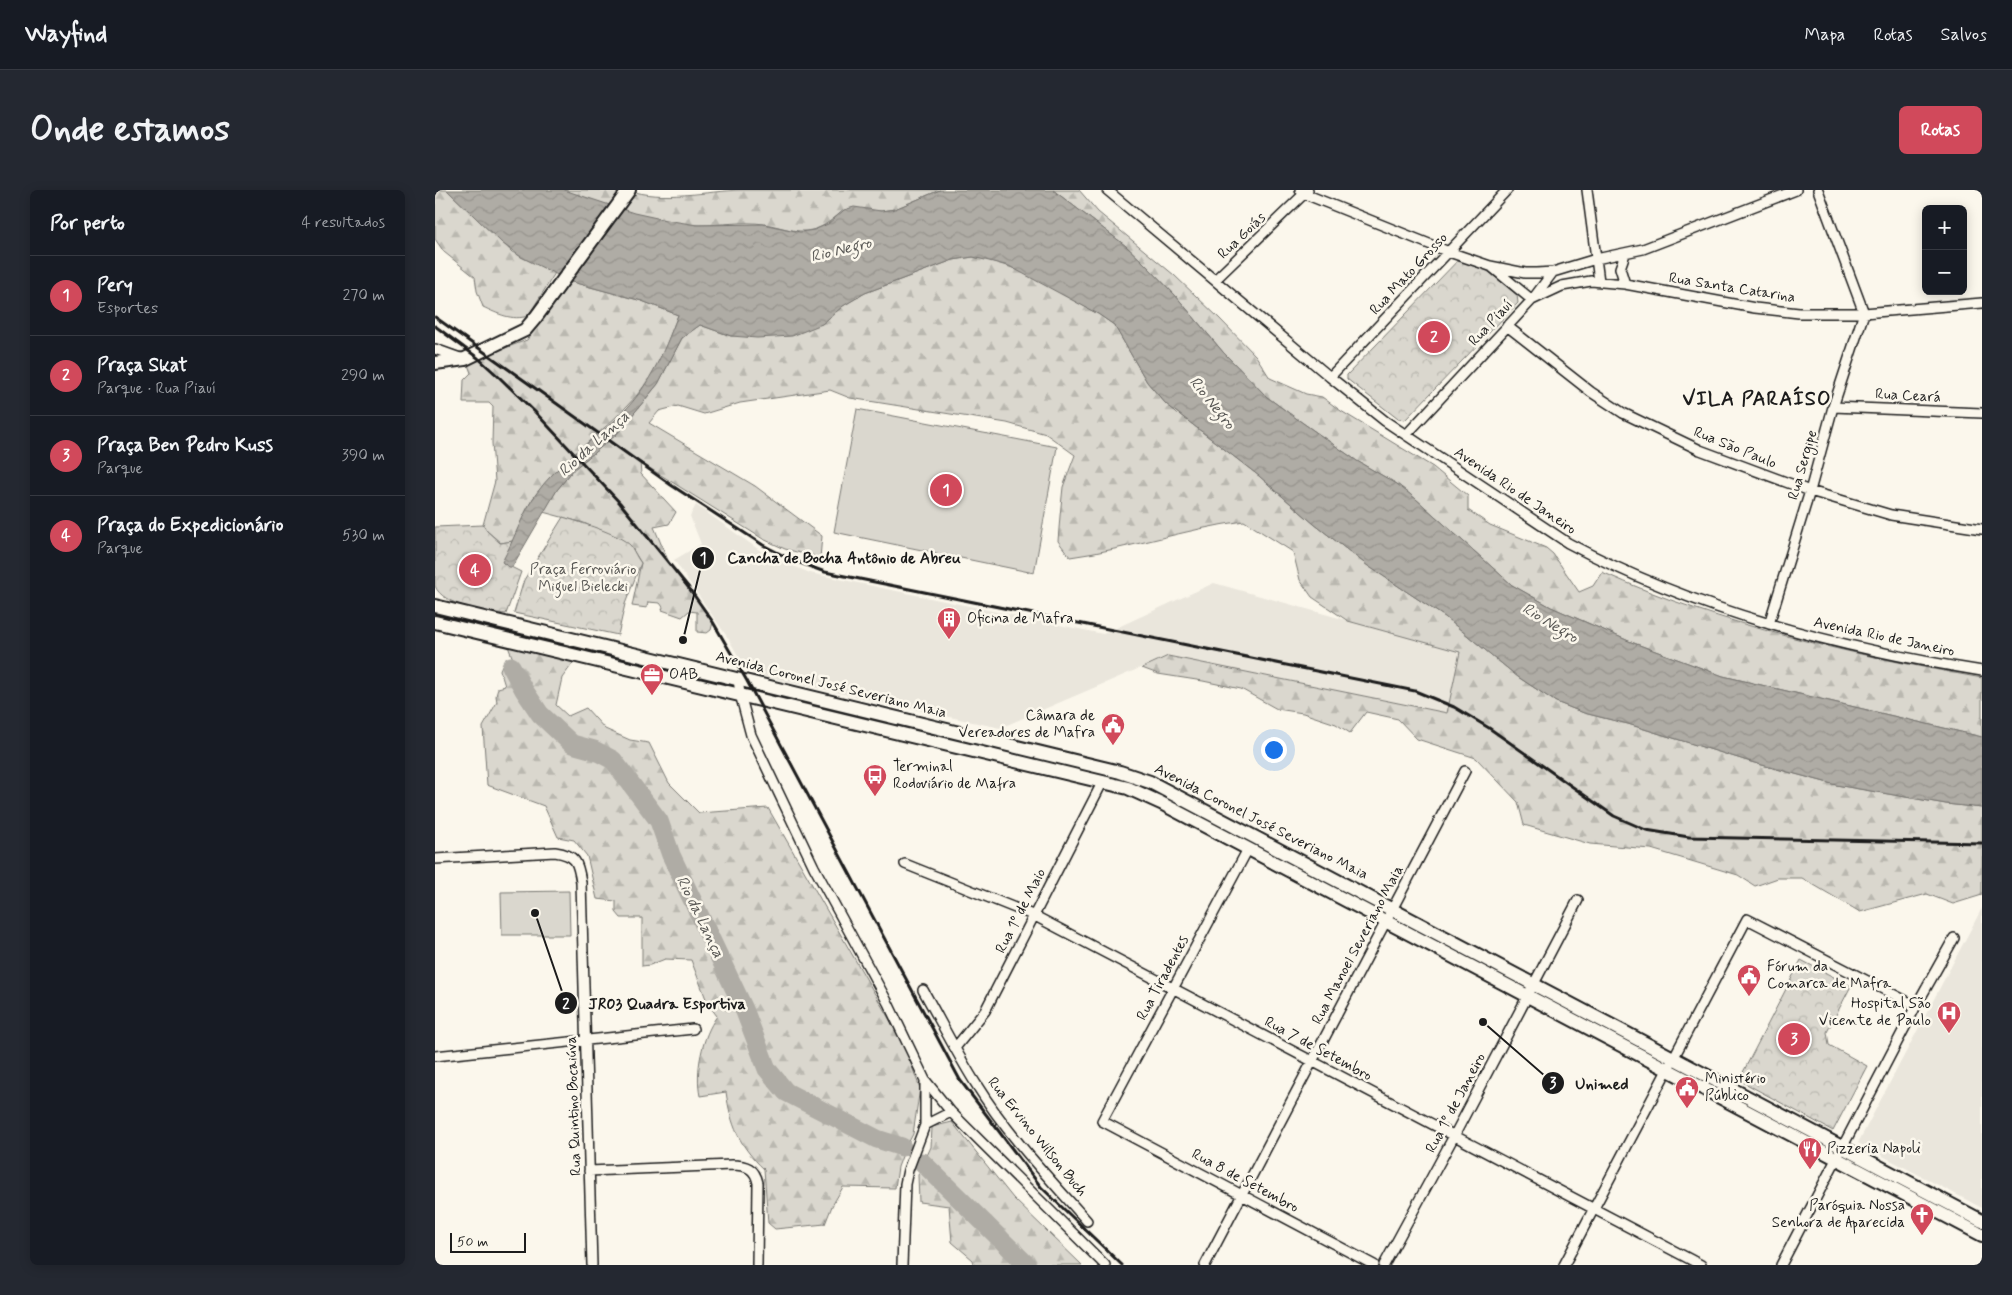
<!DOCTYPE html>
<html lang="pt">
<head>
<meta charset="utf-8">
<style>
  :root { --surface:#171b24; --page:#242831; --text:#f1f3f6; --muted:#9ea1a6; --line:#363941; --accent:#d1495b }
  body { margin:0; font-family:Mynerve,sans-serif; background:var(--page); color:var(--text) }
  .controls { position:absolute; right:15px; top:15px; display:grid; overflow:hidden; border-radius:8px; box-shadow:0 2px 12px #0003 }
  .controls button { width:45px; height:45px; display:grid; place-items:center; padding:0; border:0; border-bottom:1px solid var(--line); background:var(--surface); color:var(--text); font:25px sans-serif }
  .scale { position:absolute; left:15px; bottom:12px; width:76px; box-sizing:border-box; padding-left:5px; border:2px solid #1c1c1c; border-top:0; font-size:14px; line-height:18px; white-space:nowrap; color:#1c1c1c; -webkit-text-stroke:4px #fbf7ec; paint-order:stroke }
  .you { position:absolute; left:838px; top:559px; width:18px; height:18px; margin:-12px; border:4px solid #fff; border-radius:50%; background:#1a73e8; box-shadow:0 0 0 8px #1a73e833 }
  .badge { display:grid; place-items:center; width:32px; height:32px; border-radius:50%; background:var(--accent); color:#fff; font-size:16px; font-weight:700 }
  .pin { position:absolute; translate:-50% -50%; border:2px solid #fff; box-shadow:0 1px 5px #0006 }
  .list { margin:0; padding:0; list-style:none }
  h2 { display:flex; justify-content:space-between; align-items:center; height:65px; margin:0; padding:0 20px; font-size:21px }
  h2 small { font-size:16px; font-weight:400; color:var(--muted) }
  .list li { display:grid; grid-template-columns:32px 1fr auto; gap:15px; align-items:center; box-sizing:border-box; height:80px; padding:0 20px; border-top:1px solid var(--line) }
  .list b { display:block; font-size:19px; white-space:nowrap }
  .list p { margin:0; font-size:16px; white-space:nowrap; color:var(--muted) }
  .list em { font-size:16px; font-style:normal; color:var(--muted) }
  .map { position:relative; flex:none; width:1547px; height:1075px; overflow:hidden; border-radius:8px }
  header { display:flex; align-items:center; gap:30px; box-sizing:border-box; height:70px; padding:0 25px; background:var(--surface); border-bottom:1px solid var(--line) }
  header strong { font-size:24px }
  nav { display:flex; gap:28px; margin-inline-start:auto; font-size:18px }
  .intro { display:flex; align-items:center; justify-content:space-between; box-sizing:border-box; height:120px; padding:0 30px }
  h1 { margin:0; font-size:35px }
  .button { padding:12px 22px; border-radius:8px; background:var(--accent); color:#fff; font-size:18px; font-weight:700 }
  main { display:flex; gap:30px; padding:0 30px }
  aside { flex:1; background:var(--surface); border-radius:8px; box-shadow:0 2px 12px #0003 }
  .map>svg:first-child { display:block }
  .built { fill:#eae6dc }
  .green { fill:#dad7ce; stroke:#7b7a75 }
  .forest { fill:url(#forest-firs); stroke:#7b7a75 }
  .park { fill:url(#park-crowns); stroke:#7b7a75 }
  .water { fill:url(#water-waves); stroke:#74726e }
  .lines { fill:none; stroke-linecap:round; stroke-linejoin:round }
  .river { stroke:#afaca5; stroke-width:19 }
  .street-casing { stroke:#1c1c1c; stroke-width:12 }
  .secondary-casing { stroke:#1c1c1c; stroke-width:16 }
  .street { stroke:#fbf7ec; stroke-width:9 }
  .secondary { stroke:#fbf7ec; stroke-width:12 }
  .rail { stroke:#1c1c1c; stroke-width:3 }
  .labels { text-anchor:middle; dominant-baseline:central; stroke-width:5; stroke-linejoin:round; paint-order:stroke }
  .street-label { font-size:15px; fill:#1c1c1c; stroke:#fbf7ec }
  .park-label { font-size:15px; fill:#555451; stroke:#fbf7ec }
  .poi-label { font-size:15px; fill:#1c1c1c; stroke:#fbf7ec; text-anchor:start }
  .water-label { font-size:16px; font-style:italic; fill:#575653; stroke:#fbf7ec }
  .district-label { font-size:20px; font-weight:bold; letter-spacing:1px; fill:#1c1c1c; stroke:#fbf7ec }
  .leader { fill:none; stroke:#1c1c1c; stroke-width:2 }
  .callout-dot { fill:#1c1c1c; stroke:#fbf7ec; stroke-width:2 }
  .mark-label { font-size:15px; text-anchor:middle; font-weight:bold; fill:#fff }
  .callout-label { font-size:16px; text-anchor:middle; font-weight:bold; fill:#1c1c1c; stroke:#fbf7ec; stroke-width:5; stroke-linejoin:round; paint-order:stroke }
</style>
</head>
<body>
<header>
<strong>Wayfind</strong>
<nav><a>Mapa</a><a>Rotas</a><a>Salvos</a></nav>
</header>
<div class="intro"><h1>Onde estamos</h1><a class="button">Rotas</a></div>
<main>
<aside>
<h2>Por perto<small>4 resultados</small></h2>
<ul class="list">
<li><span class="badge">1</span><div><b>Pery</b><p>Esportes</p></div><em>270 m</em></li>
<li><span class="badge">2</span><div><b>Praça Skat</b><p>Parque · Rua Piauí</p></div><em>290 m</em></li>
<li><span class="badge">3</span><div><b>Praça Ben Pedro Kuss</b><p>Parque</p></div><em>390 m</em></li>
<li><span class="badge">4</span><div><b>Praça do Expedicionário</b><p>Parque</p></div><em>530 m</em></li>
</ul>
</aside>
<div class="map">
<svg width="1547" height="1075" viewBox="0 0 1547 1075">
  <defs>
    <pattern id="forest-firs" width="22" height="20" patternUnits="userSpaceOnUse" patternTransform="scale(1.25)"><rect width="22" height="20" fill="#dad7ce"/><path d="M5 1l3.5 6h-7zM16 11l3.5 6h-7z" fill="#bab8b0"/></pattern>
    <pattern id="park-crowns" width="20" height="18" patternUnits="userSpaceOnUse" patternTransform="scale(1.25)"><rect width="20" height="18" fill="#dad7ce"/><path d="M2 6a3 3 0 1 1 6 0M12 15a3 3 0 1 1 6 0" fill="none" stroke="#bab8b0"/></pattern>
    <pattern id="water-waves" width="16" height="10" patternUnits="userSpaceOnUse" patternTransform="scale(1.25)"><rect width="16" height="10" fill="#afaca5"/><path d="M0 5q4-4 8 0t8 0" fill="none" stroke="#96938d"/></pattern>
  </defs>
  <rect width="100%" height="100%" fill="#fbf7ec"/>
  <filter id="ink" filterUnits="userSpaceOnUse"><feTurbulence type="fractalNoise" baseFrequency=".02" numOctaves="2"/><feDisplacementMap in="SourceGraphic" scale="10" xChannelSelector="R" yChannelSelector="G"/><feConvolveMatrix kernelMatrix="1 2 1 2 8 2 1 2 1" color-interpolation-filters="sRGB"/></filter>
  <g filter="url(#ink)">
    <!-- built -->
    <path class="built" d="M261,315L330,364L375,383L668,444L779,393L1025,462L1012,523L733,466L565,538L313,483L293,448L239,370L266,354L255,326Z
      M1547,718V1018L1423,953Z"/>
    <!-- green -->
    <path class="green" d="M422,219L622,257L599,383L399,342Z
      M134,701L135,745H67L66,702Z"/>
    <!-- forest -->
    <path class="forest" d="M0,0H12L77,62L120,83L93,126C77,131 63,124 48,117L42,101L40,87L9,62L0,49Z
      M129,0H193C229,12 270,1 307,0C373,0 439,0 505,0L460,19L446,21L409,20C399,28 390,37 377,40C361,44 345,36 329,34C308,31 286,35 264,35C227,34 163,15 129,0Z
      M618,0H644L663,22L739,85L784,128L821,166L835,188L871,204L887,207L906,221L998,277L1033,306V320L1055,335L1111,358L1118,364L1144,402L1158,396L1167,382C1287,436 1418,465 1547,488V547L1288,486L1196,452L1116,417L1077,395L981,309L962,294L922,271L858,226L832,207L788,162L740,105L709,73L691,56Z
      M538,67L553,70L587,81L663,124L679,135L712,192L731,214L824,286L879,334L933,376L1010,427L1083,487L1121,512L1149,523L1193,534L1316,572L1401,595L1511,614L1547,618V705L1518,714L1492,704L1425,722L1367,688H1343L1320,696L1303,685L1216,659L1155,654L1089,635L1083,612L1041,568L982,549L963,529L931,522L915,543L901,534L868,523L842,519L806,499L768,491L723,484L707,478L733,466L1012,523L1025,462L913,431L877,407L865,390L858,362L809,331C750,339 694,359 635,367L623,351L625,326L628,297L640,265L611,244L572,233L415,208L395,200L305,213L269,224L243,216L224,221L214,233L320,296L387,346L385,368L350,359L328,349L205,272L206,284L241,322L234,334L219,337L235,375L278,432L276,440L272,443L262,442V422L254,421L247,427L227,420L228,417L225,413L213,412L212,418L197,416L206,373L195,355L149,333L108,322L122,300L139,279L181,245L223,194L247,148L265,135L296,146L387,134L408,116L430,103L518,70Z
      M137,92L207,111L243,125C234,147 227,171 213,191C182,235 134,261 102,303C91,317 85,335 78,351L66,353L52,341L48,335L60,291L57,253L58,217L54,213H28L29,190L36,183L32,172L92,150L122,105Z
      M72,454L141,469L127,488L121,515L133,526L151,518L170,539L195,550L214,553L234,593L264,623L333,618L468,853L485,898L478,944L469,961L463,977L460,998L408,997L397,1016L390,1034L340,1039L333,1033L329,979C304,956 296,935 291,902L265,906C260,881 267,847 282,826L273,814L256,770L230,769L215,775L207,776V728H186L181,722V711L162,709L152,666L139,650L123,647L109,616L52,595L48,537L62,512L61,506L63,498L70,496L65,480L67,475L76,476L78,469Z
      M517,932L578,1008L647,1075H539L538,1070L517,1052L514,1016L484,1012L483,985L496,957L497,937Z"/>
    <!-- park -->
    <path class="park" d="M1029,64L1033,65L1082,105L1083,113L970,230L963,229L912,189V185Z
      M128,327C144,332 185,344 196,356C199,361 202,368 206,373L190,414L183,445L79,423L89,390Z
      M48,335L52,341L65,353L78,351L68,373L86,382L71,424C52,422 8,416 0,396C0,389 0,347 0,337Z
      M1366,770L1416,796L1392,842L1394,855L1432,876L1398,941L1304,890Z"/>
    <!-- water -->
    <path class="water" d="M12,0H129L199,23L231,30L262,35L328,34L365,42L379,40L393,34L409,20L419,17L446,21L460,19L505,0H618L691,56L709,73L740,105L788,162L832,207L858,226L922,271L962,294L981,309L1077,395L1116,417L1196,452L1288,486L1547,547V618L1511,614L1401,595L1316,572L1193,534L1149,523L1121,512L1083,487L1010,427L933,376L879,334L824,286L731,214L712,192L679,135L663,124L574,76L538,67L518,70L430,103L408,116L387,134L357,146L322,148L296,146L265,135L247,148L223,194L181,245L139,279L122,300L77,377H74L67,372C79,350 87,324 101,304C122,274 155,253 181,229C213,200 228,164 243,125L207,111L137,92L86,67L67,53Z"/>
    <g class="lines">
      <!-- river -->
      <path class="river" d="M76,476L89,500L105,524L137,554L159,560L178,570L224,631L236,665L309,819L332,879L351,902L442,949L467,957
        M487,972L592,1075"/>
      <!-- street casing -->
      <g class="street-casing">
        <path id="street" d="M672,0L895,187L950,231L1133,353C1261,421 1404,458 1547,481
          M865,0L870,4L1014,62L1055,76L1090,83H1102L1118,82L1161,69L1208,59L1361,0
          M1152,0L1164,91
          M1057,77L1097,110L1127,96L1156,91L1190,94L1320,118L1364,123H1429L1547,113
          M780,90L873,0
          M1190,94L1185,78L1190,64
          M1072,136L1156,202L1188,223L1265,260L1375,301L1456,325L1547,339
          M0,159L25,168
          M895,187L1072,0
          M1398,217L1547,223
          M971,245L1097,110L1118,82
          M1334,434L1375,301L1398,217L1429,123L1383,0
          M303,489L305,504L316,545L379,677L453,813L490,890L516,922L670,1075
          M813,659L667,931L939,1075
          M0,669L120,662C141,665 143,672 146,692L157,1075
          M470,674L600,726L1266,1075
          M488,800C506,832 522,864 541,894C572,944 613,987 652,1031
          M520,858L550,821L668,591
          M0,866L258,839
          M490,935L516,922
          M154,981L297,975C311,975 320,978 323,993L322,1075
          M467,1075L470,994L473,980L490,935V890
          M770,1075L1030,581
          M949,1075L1019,946L1143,710
          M1129,1075L1312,729L1481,816
          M1346,1075L1481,816L1519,748"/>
      </g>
      <!-- secondary casing -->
      <g class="secondary-casing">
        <path id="secondary" d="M0,173L30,169L90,140L101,127L194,0
          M0,416L685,582L715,592L1547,1031
          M0,432L693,598L726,613L1547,1045"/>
      </g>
      <!-- street -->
      <use href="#street" class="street"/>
      <!-- secondary -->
      <use href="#secondary" class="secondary"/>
      <!-- rail -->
      <path class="rail" d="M0,127L236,295L328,355L357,370L390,382L980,501L1019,517L1054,538L1179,626L1211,640L1254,647L1547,653
        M0,136L43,168L65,188L100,222L185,313L254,398L278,432L312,491L525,890L606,997L687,1075"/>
    </g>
  </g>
  <!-- icons -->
  <defs>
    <g id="building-pin" transform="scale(1.25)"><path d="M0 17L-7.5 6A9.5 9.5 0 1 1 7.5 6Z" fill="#d1495b" stroke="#fbf7ec"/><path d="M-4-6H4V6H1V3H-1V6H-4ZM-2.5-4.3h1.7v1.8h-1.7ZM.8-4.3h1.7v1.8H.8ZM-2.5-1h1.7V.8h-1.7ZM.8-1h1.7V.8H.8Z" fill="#fff"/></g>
    <g id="office-pin" transform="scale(1.25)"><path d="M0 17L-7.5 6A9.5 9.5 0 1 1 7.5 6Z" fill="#d1495b" stroke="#fbf7ec"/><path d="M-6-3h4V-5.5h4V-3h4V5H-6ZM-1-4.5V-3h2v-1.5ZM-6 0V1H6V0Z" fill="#fff"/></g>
    <g id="civic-pin" transform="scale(1.25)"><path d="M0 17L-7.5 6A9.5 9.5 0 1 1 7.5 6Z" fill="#d1495b" stroke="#fbf7ec"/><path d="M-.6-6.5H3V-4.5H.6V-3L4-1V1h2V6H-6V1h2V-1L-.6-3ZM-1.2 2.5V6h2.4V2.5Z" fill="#fff"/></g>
    <g id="bus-pin" transform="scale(1.25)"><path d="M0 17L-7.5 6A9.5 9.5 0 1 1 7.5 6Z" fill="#d1495b" stroke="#fbf7ec"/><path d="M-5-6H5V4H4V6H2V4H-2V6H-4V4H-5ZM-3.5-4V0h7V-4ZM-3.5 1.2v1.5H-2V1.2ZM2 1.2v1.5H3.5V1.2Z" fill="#fff"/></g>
    <g id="hospital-pin" transform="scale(1.25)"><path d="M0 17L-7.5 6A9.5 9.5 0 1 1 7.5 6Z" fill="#d1495b" stroke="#fbf7ec"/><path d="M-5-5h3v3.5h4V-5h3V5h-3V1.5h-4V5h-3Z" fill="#fff"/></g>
    <g id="restaurant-pin" transform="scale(1.25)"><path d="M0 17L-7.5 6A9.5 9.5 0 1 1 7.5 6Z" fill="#d1495b" stroke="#fbf7ec"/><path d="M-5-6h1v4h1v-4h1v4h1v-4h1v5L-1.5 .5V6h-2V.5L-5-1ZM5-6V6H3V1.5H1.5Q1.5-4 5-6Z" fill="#fff"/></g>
    <g id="church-pin" transform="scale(1.25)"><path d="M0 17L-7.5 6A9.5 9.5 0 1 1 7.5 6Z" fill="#d1495b" stroke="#fbf7ec"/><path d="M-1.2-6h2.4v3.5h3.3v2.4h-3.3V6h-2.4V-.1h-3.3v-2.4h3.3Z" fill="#fff"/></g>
  </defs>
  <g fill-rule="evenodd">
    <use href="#building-pin" x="514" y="429"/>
    <use href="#office-pin" x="217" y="485"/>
    <use href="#civic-pin" x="678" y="535"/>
    <use href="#bus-pin" x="440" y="586"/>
    <use href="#civic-pin" x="1314" y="786"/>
    <use href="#hospital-pin" x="1514" y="823"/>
    <use href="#civic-pin" x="1252" y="898"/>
    <use href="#restaurant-pin" x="1375" y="959"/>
    <use href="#church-pin" x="1487" y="1025"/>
  </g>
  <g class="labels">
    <!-- street labels -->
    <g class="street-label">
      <text transform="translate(807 46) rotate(-44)">Rua Goiás</text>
      <text transform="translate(974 84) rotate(-47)">Rua Mato Grosso</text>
      <text transform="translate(1297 98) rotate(9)">Rua Santa Catarina</text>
      <text transform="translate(1056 133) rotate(-47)">Rua Piauí</text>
      <text transform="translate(1473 206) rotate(3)">Rua Ceará</text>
      <text transform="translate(1300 258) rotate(22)">Rua São Paulo</text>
      <text transform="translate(1368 275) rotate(-74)">Rua Sergipe</text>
      <text transform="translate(1080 301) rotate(34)">Avenida Rio de Janeiro</text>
      <text transform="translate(1449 447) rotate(12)">Avenida Rio de Janeiro</text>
      <text transform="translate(396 495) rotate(14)">Avenida Coronel José Severiano Maia</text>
      <text transform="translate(826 632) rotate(27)">Avenida Coronel José Severiano Maia</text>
      <text transform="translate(586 721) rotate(-63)">Rua 1º de Maio</text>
      <text transform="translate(923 755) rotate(-62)">Rua Manoel Severiano Maia</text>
      <text transform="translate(728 788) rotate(-62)">Rua Tiradentes</text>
      <text transform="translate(883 859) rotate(28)">Rua 7 de Setembro</text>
      <text transform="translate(1021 913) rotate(-62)">Rua 1º de Janeiro</text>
      <text transform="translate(139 916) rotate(-92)">Rua Quintino Bocaiúva</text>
      <text transform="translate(602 947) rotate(51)">Rua Ervino Wilson Buch</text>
      <text transform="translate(810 991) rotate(28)">Rua 8 de Setembro</text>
    </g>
    <!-- park labels -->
    <g class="park-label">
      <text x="148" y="380">Praça Ferroviário<tspan x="148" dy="17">Miguel Bielecki</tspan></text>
    </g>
    <!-- poi labels -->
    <g class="poi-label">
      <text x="532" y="429">Oficina de Mafra</text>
      <text x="234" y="485">OAB</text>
      <text x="660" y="526" text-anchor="end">Câmara de<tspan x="660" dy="17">Vereadores de Mafra</tspan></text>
      <text x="458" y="577">Terminal<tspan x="458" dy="17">Rodoviário de Mafra</tspan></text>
      <text x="1332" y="777">Fórum da<tspan x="1332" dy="17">Comarca de Mafra</tspan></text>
      <text x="1496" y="814" text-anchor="end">Hospital São<tspan x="1496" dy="17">Vicente de Paulo</tspan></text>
      <text x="1270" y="889">Ministério<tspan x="1270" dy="17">Público</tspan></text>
      <text x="1392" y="959">Pizzeria Napoli</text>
      <text x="1470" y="1016" text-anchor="end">Paróquia Nossa<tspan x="1470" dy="17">Senhora de Aparecida</tspan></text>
    </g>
    <!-- water labels -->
    <g class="water-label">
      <text transform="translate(406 60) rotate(-14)">Rio Negro</text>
      <text transform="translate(777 213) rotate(51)">Rio Negro</text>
      <text transform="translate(159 254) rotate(-42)">Rio da Lança</text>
      <text transform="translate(1115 433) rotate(31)">Rio Negro</text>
      <text transform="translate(265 727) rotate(64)">Rio da Lança</text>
    </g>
    <!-- district labels -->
    <g class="district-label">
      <text x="1322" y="209">VILA PARAÍSO</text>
    </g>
  </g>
  <!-- callouts -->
  <path class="leader" d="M248 450L268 368M100 723L131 813M1048 832L1118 893"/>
  <g class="callout-dot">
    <circle cx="248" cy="450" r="5"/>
    <circle cx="100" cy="723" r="5"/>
    <circle cx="1048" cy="832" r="5"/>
    <circle cx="268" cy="368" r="12"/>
    <circle cx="131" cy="813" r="12"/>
    <circle cx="1118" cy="893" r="12"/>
  </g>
  <g class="mark-label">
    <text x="268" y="373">1</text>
    <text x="131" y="819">2</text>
    <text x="1118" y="898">3</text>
  </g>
  <g class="callout-label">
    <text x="409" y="373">Cancha de Bocha Antônio de Abreu</text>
    <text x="232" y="819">JR03 Quadra Esportiva</text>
    <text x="1167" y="899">Unimed</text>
  </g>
</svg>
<div class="controls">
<button>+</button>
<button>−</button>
</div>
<div class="scale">50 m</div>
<div class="you"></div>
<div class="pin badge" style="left:511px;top:300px">1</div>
<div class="pin badge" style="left:999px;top:147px">2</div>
<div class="pin badge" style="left:1359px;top:849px">3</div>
<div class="pin badge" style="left:40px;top:380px">4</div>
</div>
</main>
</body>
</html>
